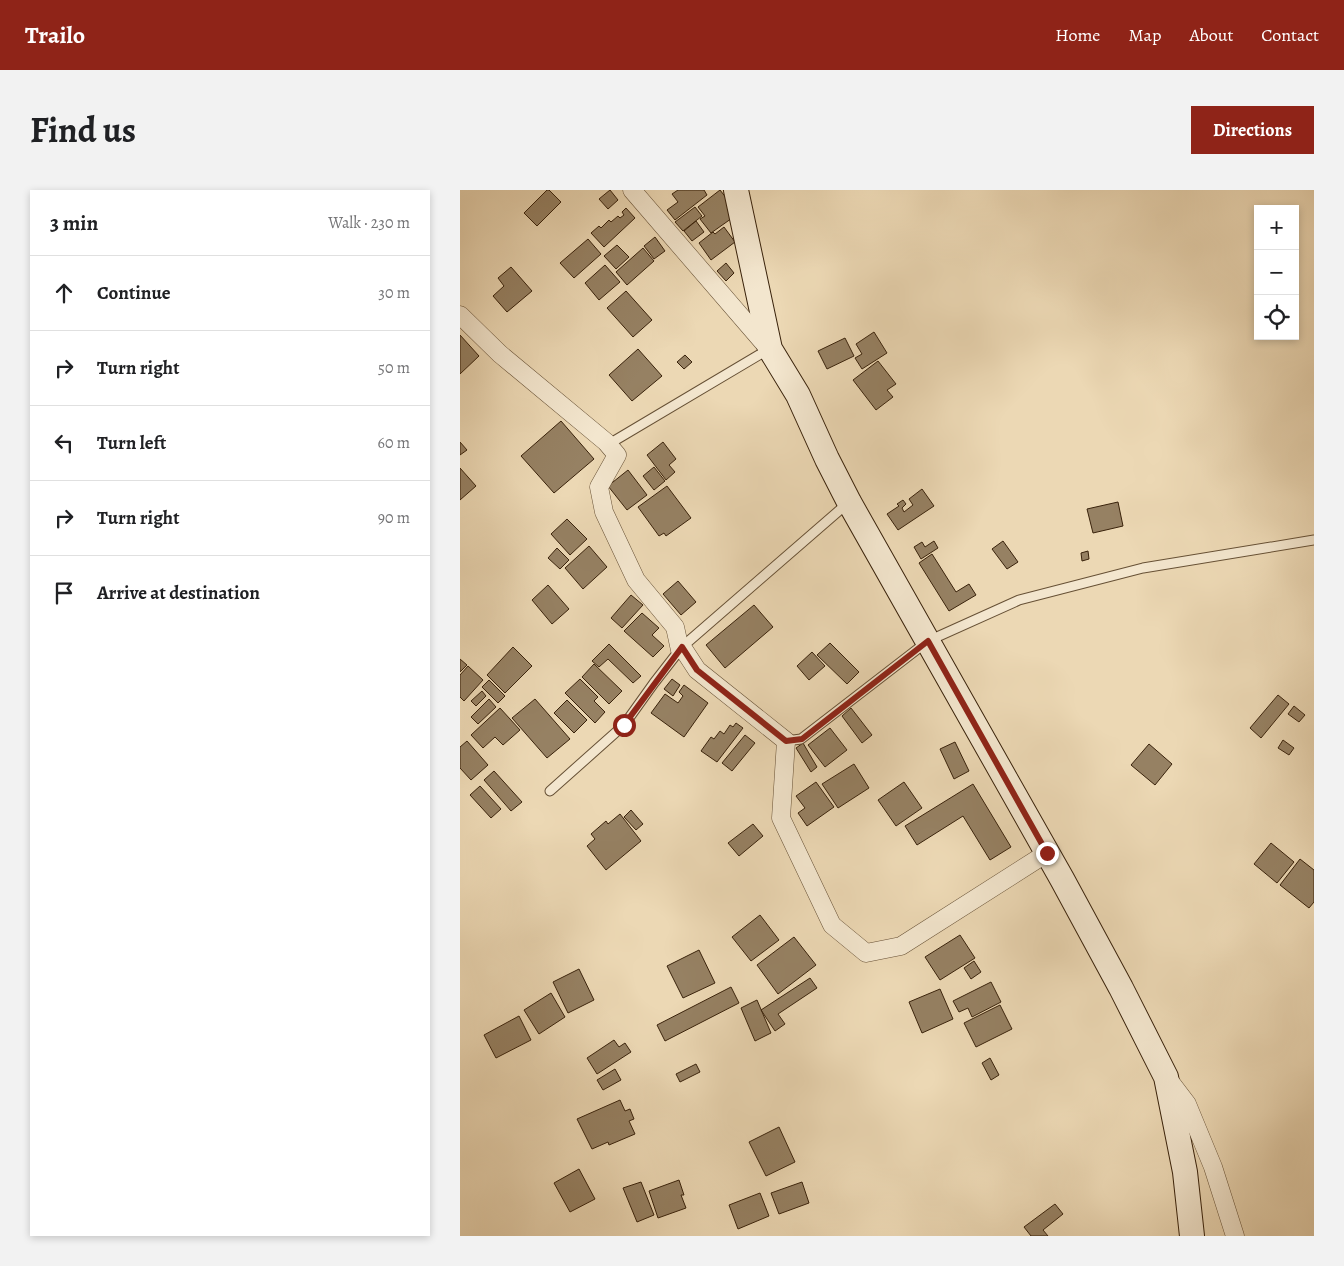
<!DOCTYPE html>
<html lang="en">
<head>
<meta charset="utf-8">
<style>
  :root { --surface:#fff; --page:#f2f2f2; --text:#202124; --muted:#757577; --line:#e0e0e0; --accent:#8f2418 }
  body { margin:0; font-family:Alegreya,serif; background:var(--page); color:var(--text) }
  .controls { position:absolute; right:15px; top:15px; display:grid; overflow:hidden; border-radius:0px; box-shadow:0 2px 8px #0003 }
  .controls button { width:45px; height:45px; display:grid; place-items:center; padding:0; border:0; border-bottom:1px solid var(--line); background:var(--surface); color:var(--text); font:25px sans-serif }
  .stop { position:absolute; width:15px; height:15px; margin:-11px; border:4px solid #8f2418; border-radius:50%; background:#fff }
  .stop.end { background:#8f2418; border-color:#fff; box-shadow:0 1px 5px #0008 }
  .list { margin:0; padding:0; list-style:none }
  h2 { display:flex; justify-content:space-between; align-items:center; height:65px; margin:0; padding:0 20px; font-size:21px }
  h2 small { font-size:16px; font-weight:400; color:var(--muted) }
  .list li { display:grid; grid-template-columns:32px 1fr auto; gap:15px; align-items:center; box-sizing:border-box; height:75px; padding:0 20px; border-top:1px solid var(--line) }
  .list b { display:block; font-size:19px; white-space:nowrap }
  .list em { font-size:16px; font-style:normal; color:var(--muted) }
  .icon { flex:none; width:28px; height:28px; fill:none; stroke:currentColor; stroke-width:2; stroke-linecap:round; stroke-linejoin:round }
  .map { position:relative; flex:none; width:854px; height:1046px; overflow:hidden; border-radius:0px }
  header { display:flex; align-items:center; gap:30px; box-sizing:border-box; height:70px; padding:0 25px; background:var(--accent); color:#fff }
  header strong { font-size:24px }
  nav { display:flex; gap:28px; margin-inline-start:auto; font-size:18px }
  .intro { display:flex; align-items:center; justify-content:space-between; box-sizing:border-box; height:120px; padding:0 30px }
  h1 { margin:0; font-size:35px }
  .button { padding:12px 22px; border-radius:0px; background:var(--accent); color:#fff; font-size:18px; font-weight:700 }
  main { display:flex; gap:30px; padding:0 30px }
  aside { flex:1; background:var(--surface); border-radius:0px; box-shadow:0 2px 8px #0003 }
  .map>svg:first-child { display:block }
  .building { fill:#968163; stroke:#39220b }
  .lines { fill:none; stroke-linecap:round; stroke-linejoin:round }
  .lane-casing { stroke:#665035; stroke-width:11 }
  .street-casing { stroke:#665035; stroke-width:19 }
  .secondary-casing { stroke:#39220b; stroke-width:26 }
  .lane { stroke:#f3e6ce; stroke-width:9 }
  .street { stroke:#f3e6ce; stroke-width:18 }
  .secondary { stroke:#f3e6ce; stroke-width:24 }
  .route { stroke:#8f2418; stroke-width:6 }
</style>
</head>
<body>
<header>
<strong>Trailo</strong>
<nav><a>Home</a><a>Map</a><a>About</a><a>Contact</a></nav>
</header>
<div class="intro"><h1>Find us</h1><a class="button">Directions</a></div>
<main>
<aside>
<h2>3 min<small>Walk · 230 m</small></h2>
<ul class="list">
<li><svg class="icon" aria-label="ahead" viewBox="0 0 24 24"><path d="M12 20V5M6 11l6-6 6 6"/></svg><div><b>Continue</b></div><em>30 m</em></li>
<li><svg class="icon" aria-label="right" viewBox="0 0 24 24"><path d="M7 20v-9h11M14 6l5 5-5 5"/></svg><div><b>Turn right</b></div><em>50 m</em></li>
<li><svg class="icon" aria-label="left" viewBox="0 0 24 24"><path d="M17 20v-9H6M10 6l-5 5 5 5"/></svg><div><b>Turn left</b></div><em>60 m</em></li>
<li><svg class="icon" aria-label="right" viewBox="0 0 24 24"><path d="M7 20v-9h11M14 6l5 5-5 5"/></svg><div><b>Turn right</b></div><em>90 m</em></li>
<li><svg class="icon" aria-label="arrive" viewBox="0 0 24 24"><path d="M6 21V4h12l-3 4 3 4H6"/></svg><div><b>Arrive at destination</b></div></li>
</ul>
</aside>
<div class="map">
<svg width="854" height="1046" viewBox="0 0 854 1046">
  <rect width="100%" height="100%" fill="#ecd8b4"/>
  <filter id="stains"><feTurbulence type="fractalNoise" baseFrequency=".004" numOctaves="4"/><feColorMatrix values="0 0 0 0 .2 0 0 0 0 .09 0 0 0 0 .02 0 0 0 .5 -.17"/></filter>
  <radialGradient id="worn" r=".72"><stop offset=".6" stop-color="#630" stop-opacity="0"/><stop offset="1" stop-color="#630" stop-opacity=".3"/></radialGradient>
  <!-- building -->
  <path class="building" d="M87,0H89L101,12L77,36L64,23Z
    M150,0L158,10L148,19L139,9Z
    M218,0H244L247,5L215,30L207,20L218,12L212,4Z
    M260,0L271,14L275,26L251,43L240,29L245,26L238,17Z
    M235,17L242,26L223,41L215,32Z
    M166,18L175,28L144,57L131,43L139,36L141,38L149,30L151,32L158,26L160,28L164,25L162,22Z
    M236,31L244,42L232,51L224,41Z
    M264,37L275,52L251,70L239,53L253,42L255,44Z
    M195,47L205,61L194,69L184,56Z
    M128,49L141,64L114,88L100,73Z
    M157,55L169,67L156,79L144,66Z
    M183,58L194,71L167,95L156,82Z
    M266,73L274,83L266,91L257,81Z
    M145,75L160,92L139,110L125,93Z
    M51,77L72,101L47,122L33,106L44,96L38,88Z
    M166,101L192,130L173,147L147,118Z
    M414,142L427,163L402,179L395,168L402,164L396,154Z
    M0,145L19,166L0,184Z
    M385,148L394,166L367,179L358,161Z
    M178,159L202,186L172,211L149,185Z
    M225,165L232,172L224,179L217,172Z
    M418,171L436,194L427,200L433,207L416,220L393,190Z
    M101,231L134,269L94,303L61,266Z
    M0,252L7,260L0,265Z
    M203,252L216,269L209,275L215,282L206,290L187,265Z
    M194,277L205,291L194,300L183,286Z
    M0,278L16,296L0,310Z
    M168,280L187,305L167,320L148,296Z
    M207,296L231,328L206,346L204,343L199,346L178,317Z
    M462,299L474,316L438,340L427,324L439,316L437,314L443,310L446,314L442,318L444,322L453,315L449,309Z
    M658,312L663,336L633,343L627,319Z
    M107,329L127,349L110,365L91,344Z
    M474,351L478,358L461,369L454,357L462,352L465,357Z
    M543,351L558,372L547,379L532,359Z
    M129,356L147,377L123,399L105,378Z
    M97,358L109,370L100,379L88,368Z
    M628,361L629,369L622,371L621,363Z
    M472,364L496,402L509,394L516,405L489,421L459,373Z
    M218,391L236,412L221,425L203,404Z
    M88,395L109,419L92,434L72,410Z
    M171,405L183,415L162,438L151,428Z
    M294,415L313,437L265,478L246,455Z
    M182,423L199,438L192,445L204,456L193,467L164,441Z
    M370,453L399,482L387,494L357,465Z
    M149,454L181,486L173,493L148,469L139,477L132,471Z
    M53,457L72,476L45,503L27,485Z
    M352,462L365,476L349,490L337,476Z
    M0,469L7,475L0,482Z
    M134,474L162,501L149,514L122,487Z
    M8,476L23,490L4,511L0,507V485Z
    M120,489L138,507L134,511L145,522L135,533L105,503Z
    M212,489L220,495L213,506L204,499Z
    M29,490L45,506L38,513L22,497Z
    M224,495L248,513L224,547L191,523L205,504L218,513L223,506L219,502Z
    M22,501L26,506L16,516L11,511Z
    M818,505L829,514L801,548L790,538Z
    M29,509L36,517L18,534L11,527Z
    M75,509L110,549L87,568L52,528Z
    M107,510L127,530L114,543L94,523Z
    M834,516L845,525L839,532L828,524Z
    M40,518L60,540L43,555L35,547L23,558L11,545Z
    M391,518L412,545L402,553L382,526Z
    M276,533L283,538L257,572L241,561L251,547L254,549L260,541L264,544L270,535L273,537Z
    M370,538L387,560L365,577L348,555Z
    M285,545L295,553L272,581L262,573Z
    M823,550L834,558L829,565L818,558Z
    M7,551L28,575L11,590L0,578V557Z
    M495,552L509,581L494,589L480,559Z
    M343,553L357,577L351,582L336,558Z
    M689,554L712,574L695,595L671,575Z
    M394,574L409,598L378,618L362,594Z
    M34,581L62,612L51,621L24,590Z
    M356,592L374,617L347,636L338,623L345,618L336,606Z
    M444,592L462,618L436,636L418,610Z
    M513,594L551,657L530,670L503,626L457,655L445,636Z
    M20,596L41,619L31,628L10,605Z
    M171,620L183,634L176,640L164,627Z
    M160,624L181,651L146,680L127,656L135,649L131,644L146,631L148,634Z
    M293,634L303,646L279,666L268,653Z
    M811,653L834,672L817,693L794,674Z
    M840,669L854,680V712L849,718L820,695Z
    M300,725L319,750L291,771L272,747Z
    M500,745L515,768L480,790L465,767Z
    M334,747L356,775L318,804L297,775Z
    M239,760L255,793L223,808L207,776Z
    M514,771L521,782L511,789L504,778Z
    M119,779L134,810L108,823L93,792Z
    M350,788L357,798L318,824L325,834L315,841L301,820Z
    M531,792L541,812L512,827L508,818L499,822L493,811Z
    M271,797L279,813L205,851L197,835Z
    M480,799L493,829L462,843L449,812Z
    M91,803L105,827L79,844L64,820Z
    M297,810L311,843L295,851L281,818Z
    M540,815L552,839L516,857L504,833Z
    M59,826L71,850L36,868L24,845Z
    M154,850L159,857L165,853L171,862L137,884L127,868Z
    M530,868L539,885L531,890L522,873Z
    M236,874L240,882L220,892L216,884Z
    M155,879L161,890L143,900L137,890Z
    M160,910L165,921L170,919L174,929L169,931L175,944L149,955L148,952L132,959L117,929Z
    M319,937L335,972L306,986L289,952Z
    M119,979L135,1009L110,1022L94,993Z
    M219,990L224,1005H221L226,1018L198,1028L189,1001Z
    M181,992L194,1025L177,1032L163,998Z
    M342,992L349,1013L319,1024L311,1003Z
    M300,1003L309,1026L278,1039L269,1015Z
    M595,1014L603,1024L583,1040L588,1046H571L564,1037Z"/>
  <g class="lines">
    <!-- lane casing -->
    <g class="lane-casing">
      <path id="lane" d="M146,252L154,251L309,159
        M326,551L341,549L468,451L559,410L683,378L854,350
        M90,601L164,535L194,493L222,457L389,312"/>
    </g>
    <!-- street casing -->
    <g class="street-casing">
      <path id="street" d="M172,0L309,159
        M0,125L40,164L146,252L157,265L139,297L144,322L176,390L215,437L220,460
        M222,457L237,480L326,551L321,628L372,735L406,763L441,756L587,663
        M708,889L727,914L753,977L775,1046"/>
    </g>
    <!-- secondary casing -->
    <g class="secondary-casing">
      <path id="secondary" d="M276,0L310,159L338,205L367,269L389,312L602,689L661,798L706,887L725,982L732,1046"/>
    </g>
    <!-- lane -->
    <use href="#lane" class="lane"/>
    <!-- street -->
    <use href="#street" class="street"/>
    <!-- secondary -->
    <use href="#secondary" class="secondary"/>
  </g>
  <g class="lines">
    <!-- route -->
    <path class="route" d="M164,535L222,457L237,480L326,551L342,549L468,451L587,663"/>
  </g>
  <rect width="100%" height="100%" filter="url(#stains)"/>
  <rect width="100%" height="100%" fill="url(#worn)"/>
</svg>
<div class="controls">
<button>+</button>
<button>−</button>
<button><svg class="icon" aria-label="locate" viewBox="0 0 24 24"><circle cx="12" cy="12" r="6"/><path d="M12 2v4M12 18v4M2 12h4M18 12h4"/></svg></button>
</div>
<div class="stop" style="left:164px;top:535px"></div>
<div class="stop end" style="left:587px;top:663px"></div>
</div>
</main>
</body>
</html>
